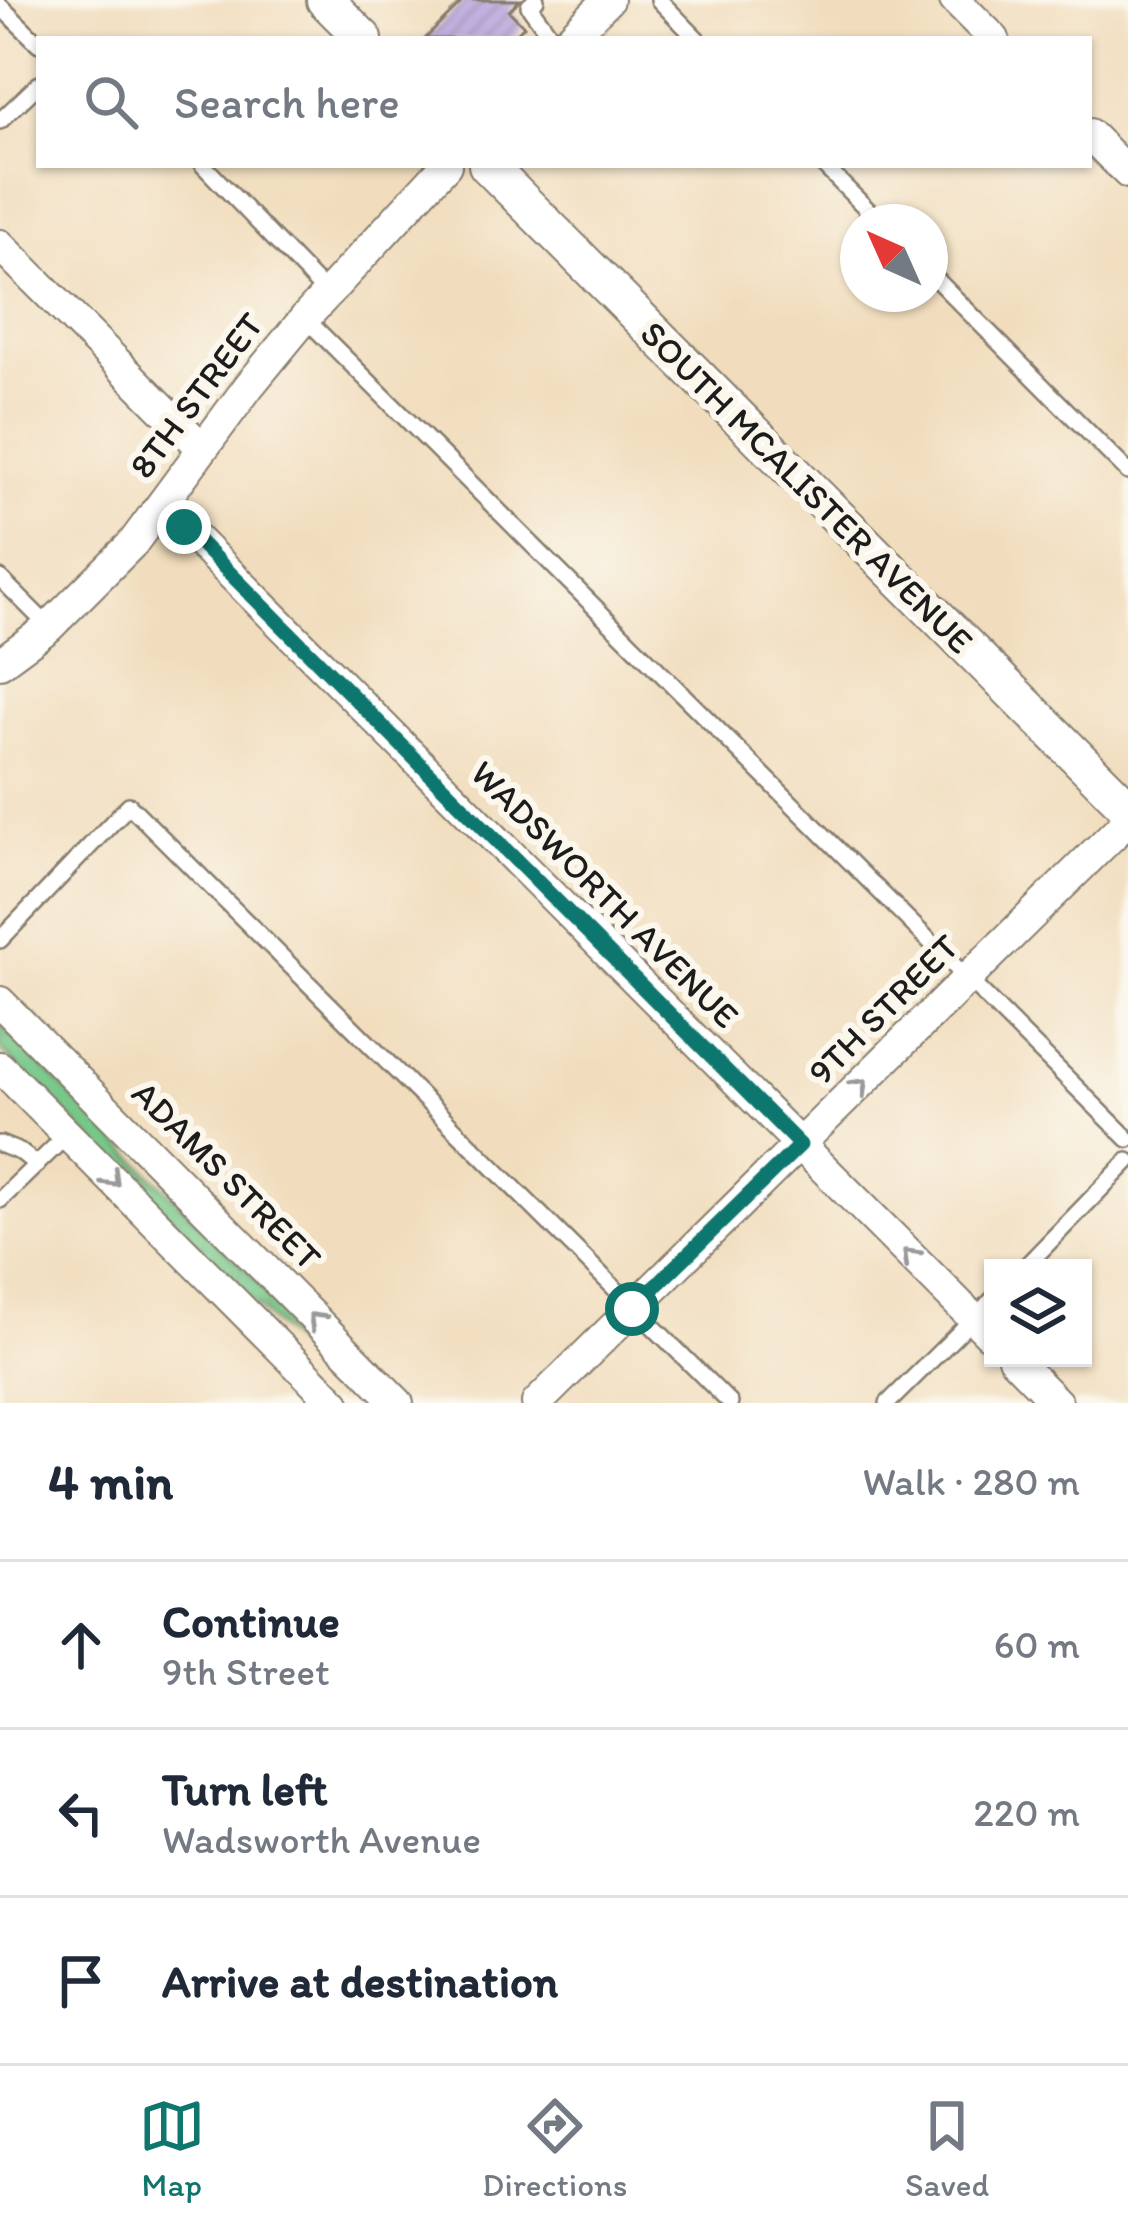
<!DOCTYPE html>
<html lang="en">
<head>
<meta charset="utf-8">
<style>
  :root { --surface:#fff; --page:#f2f2f3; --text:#1f2937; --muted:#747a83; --line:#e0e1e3; --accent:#0f766e }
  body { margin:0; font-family:Itim,sans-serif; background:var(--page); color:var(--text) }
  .controls { position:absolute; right:36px; bottom:36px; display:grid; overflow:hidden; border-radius:0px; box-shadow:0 3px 9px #0004 }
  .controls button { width:108px; height:108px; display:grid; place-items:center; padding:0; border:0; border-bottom:3px solid var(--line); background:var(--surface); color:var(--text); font:60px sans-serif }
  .compass { position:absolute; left:840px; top:204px; width:108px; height:108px; border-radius:50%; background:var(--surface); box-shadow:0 3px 9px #0004; rotate:315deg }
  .stop { position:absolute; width:36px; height:36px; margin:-27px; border:9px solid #0f766e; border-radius:50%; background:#fff }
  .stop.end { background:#0f766e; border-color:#fff; box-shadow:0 3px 12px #0008 }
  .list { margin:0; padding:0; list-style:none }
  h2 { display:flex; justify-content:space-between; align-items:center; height:156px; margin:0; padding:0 48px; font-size:51px }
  h2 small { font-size:39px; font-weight:400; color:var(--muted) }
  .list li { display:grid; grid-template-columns:78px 1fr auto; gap:36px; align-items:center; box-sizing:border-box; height:168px; padding:0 48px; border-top:3px solid var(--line) }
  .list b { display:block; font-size:45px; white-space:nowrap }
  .list p { margin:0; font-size:39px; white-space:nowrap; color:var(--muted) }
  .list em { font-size:39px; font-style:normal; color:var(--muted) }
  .icon { flex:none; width:66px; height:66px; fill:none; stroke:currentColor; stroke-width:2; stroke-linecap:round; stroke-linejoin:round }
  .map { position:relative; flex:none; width:1128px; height:1403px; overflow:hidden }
  .search { position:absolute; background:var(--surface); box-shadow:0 3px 9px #0004; left:36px; right:36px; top:36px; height:132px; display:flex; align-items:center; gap:30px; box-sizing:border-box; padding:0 42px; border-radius:0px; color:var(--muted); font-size:45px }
  .sheet { height:660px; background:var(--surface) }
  nav { display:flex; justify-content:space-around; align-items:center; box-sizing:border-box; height:168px; border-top:3px solid var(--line); background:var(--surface); font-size:33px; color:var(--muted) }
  nav a { display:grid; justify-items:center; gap:6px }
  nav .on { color:var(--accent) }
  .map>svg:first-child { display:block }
  .grass { fill:url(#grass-tufts); stroke:#4a7252; stroke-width:3 }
  .building { fill:url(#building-hatch) }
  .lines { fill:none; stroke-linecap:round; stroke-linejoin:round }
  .service-casing { stroke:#867c6c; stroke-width:20 }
  .minor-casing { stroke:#867c6c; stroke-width:34 }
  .tertiary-casing { stroke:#867c6c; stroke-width:40 }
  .service { stroke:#fff; stroke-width:15 }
  .minor { stroke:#fff; stroke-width:30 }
  .tertiary { stroke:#fff; stroke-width:36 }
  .oneway { stroke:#999 }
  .route { stroke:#0f766e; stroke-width:15 }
  .labels { text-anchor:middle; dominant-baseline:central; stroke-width:12; stroke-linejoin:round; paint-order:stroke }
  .street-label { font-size:36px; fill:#1c1c1c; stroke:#fbf7ec }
</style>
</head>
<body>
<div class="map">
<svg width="1128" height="1403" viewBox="0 0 1128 1403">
  <defs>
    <pattern id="grass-tufts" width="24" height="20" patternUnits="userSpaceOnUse" patternTransform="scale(3)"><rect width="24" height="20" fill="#77c789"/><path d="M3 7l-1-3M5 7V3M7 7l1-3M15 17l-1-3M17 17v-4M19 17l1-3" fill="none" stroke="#66aa76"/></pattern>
    <pattern id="building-hatch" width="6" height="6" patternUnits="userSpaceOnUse" patternTransform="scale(3)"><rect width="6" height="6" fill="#b6a0dc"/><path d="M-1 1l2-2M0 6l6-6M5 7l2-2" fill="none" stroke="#9382b2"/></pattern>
  </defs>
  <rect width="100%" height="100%" fill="#fbf7ec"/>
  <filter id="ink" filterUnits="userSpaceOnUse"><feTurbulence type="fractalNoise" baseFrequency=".00833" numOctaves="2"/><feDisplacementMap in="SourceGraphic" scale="24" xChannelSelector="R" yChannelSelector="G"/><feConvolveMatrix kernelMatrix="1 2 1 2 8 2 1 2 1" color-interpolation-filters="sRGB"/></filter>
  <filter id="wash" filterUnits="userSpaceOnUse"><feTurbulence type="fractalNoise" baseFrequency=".004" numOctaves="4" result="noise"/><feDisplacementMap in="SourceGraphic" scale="48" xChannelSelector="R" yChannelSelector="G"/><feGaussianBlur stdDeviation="2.7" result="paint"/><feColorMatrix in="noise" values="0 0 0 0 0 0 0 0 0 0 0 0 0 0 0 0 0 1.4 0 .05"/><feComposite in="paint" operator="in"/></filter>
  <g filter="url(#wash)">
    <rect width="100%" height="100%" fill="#f1ddbd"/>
    <!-- grass -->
    <path class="grass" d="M0,1023L379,1403H353L0,1049Z"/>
    <g id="blocks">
      <!-- building -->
      <path class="building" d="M464,0H520L509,11L524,26L511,39H425Z"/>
    </g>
  </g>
  <g filter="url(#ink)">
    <use href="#blocks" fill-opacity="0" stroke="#867c6c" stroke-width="3"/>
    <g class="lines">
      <!-- service casing -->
      <g class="service-casing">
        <path id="service" d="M536,0L529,6L553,39
          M659,0L697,39
          M0,6L39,44
          M0,121L39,84
          M203,165L327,294
          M823,165L880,222
          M930,273L1128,472
          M305,318L1128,1139
          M0,578L49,627
          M0,940L129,805L730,1403
          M0,1144L22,1153L37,1165
          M0,1200L68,1134
          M1024,1268L1128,1161
          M888,1403L993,1299"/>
      </g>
      <!-- minor casing -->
      <g class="minor-casing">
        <path id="minor" d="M955,0L994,39
          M569,39L608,0
          M1089,134L1128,173
          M0,245L202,448
          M162,505L993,1338
          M0,663L49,627L133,543L249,386L305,318L446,165
          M0,1002L398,1403
          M0,1067L335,1403
          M1013,1358L1057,1403
          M537,1403L1128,820"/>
      </g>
      <!-- tertiary casing -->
      <g class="tertiary-casing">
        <path id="tertiary" d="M325,0L364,39
          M487,165L1128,808"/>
      </g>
      <!-- service -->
      <use href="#service" class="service"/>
      <!-- minor -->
      <use href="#minor" class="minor"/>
      <!-- tertiary -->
      <use href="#tertiary" class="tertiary"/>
    </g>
    <!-- one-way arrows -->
    <defs><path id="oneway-chevron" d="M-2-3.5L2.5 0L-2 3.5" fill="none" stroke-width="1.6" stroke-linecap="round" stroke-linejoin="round" transform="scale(3)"/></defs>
    <g class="oneway">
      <use href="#oneway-chevron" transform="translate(860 1086) rotate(-45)"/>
      <use href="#oneway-chevron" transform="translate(112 1179) rotate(45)"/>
      <use href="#oneway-chevron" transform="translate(910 1256) rotate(-135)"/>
      <use href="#oneway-chevron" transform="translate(316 1320) rotate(-135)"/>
    </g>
  </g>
  <g class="lines" filter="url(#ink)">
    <!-- route -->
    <path class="route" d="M184,527L800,1145L632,1309"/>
  </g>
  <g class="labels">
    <!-- street labels -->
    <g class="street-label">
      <text transform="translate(196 395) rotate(-53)">8TH STREET</text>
      <text transform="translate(807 487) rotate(45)">SOUTH MCALISTER AVENUE</text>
      <text transform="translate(605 894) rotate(45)">WADSWORTH AVENUE</text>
      <text transform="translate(883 1009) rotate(-45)">9TH STREET</text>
      <text transform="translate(227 1175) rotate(45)">ADAMS STREET</text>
    </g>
  </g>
</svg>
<div class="controls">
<button><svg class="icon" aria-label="layers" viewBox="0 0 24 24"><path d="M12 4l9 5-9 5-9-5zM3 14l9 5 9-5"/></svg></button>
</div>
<svg class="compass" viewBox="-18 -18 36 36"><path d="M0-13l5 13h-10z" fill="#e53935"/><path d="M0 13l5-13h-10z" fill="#747a83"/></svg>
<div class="stop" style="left:632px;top:1309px"></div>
<div class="stop end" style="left:184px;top:527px"></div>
<div class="search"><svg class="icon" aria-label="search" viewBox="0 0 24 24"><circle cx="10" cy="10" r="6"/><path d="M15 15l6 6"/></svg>Search here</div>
</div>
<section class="sheet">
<h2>4 min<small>Walk · 280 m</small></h2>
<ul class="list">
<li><svg class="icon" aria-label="ahead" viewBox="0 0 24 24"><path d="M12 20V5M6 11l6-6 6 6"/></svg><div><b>Continue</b><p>9th Street</p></div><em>60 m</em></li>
<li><svg class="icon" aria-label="left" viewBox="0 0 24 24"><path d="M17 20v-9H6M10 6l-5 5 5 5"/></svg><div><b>Turn left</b><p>Wadsworth Avenue</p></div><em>220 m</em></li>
<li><svg class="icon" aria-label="arrive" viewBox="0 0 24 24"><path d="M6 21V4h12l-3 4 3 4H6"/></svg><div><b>Arrive at destination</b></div></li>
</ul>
</section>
<nav>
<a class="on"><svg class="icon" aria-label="map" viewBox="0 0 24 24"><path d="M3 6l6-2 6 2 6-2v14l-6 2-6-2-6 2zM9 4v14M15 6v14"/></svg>Map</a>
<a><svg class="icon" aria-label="directions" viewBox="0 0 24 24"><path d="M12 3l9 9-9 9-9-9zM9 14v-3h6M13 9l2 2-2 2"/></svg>Directions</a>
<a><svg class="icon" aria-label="saved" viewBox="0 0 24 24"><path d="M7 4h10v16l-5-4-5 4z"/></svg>Saved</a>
</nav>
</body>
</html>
